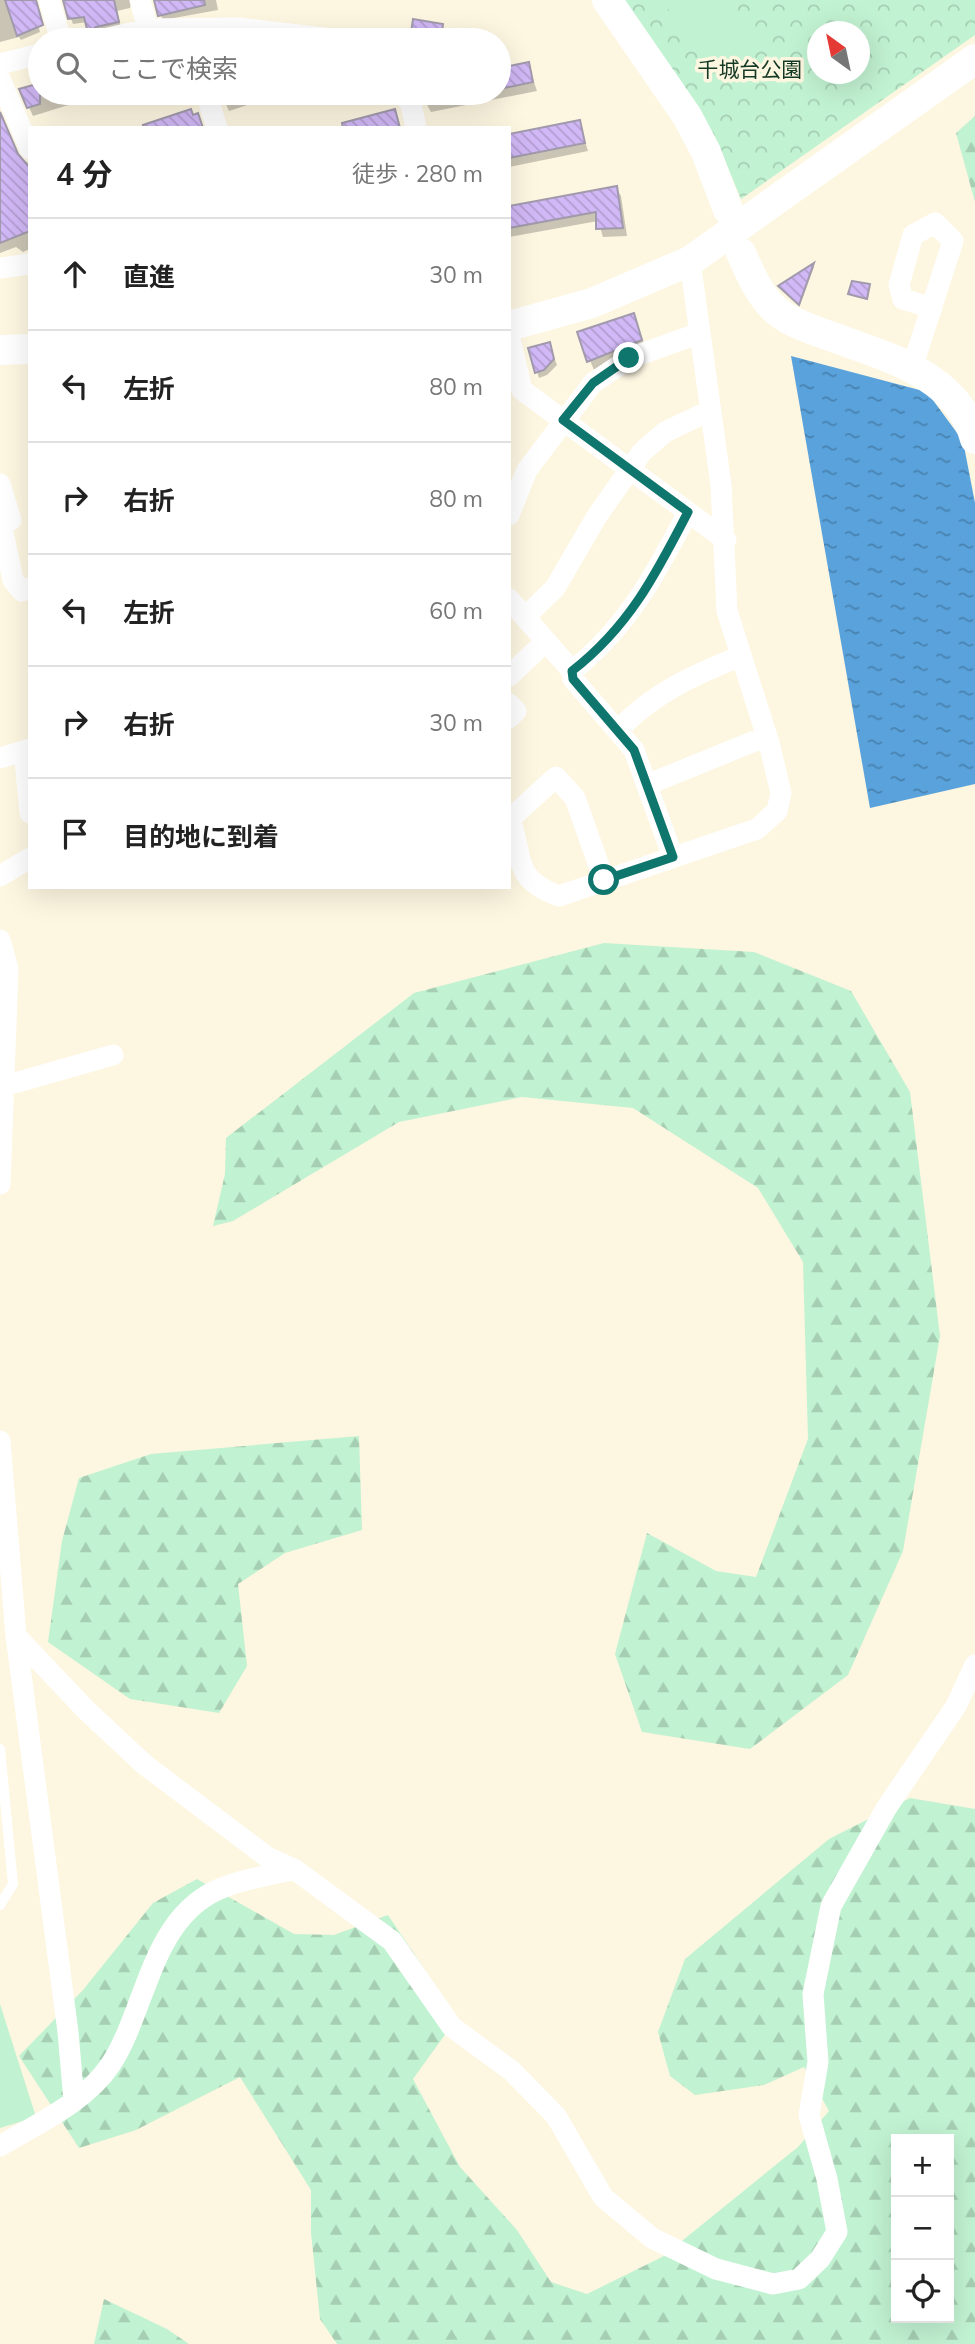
<!DOCTYPE html>
<html lang="ja">
<head>
<meta charset="utf-8">
<style>
  :root { --surface:#fff; --page:#f6f6f6; --text:#222; --muted:#767676; --line:#e0e0e0 }
  body { margin:0; font-family:Mulish,"Noto Sans JP",sans-serif; background:var(--page); color:var(--text) }
  .controls { position:absolute; right:21px; bottom:21px; display:grid; overflow:hidden; border-radius:0px; box-shadow:0 7px 28px #0002 }
  .controls button { width:63px; height:63px; display:grid; place-items:center; padding:0; border:0; border-bottom:2px solid var(--line); background:var(--surface); color:var(--text); font:35px sans-serif }
  .compass { position:absolute; left:807px; top:21px; width:63px; height:63px; border-radius:50%; background:var(--surface); box-shadow:0 7px 28px #0002; rotate:327deg }
  .stop { position:absolute; width:21px; height:21px; margin:-16px; border:5px solid #0f766e; border-radius:50%; background:#fff }
  .stop.end { background:#0f766e; border-color:#fff; box-shadow:0 2px 7px #0008 }
  .list { margin:0; padding:0; list-style:none }
  h2 { display:flex; justify-content:space-between; align-items:center; height:91px; margin:0; padding:0 28px; font-size:30px }
  h2 small { font-size:23px; font-weight:400; color:var(--muted) }
  .list li { display:grid; grid-template-columns:46px 1fr auto; gap:21px; align-items:center; box-sizing:border-box; height:112px; padding:0 28px; border-top:2px solid var(--line) }
  .list b { display:block; font-size:26px; white-space:nowrap }
  .list em { font-size:23px; font-style:normal; color:var(--muted) }
  .icon { flex:none; width:38px; height:38px; fill:none; stroke:currentColor; stroke-width:2; stroke-linecap:round; stroke-linejoin:round }
  .map { position:relative; flex:none; width:975px; height:2344px; overflow:hidden }
  .search { position:absolute; background:var(--surface); box-shadow:0 7px 28px #0002; left:28px; top:28px; width:483px; height:77px; display:flex; align-items:center; gap:18px; box-sizing:border-box; padding:0 24px; border-radius:38px; color:var(--muted); font-size:26px }
  .panel { position:absolute; background:var(--surface); box-shadow:0 7px 28px #0002; left:28px; top:126px; width:483px; height:763px; border-radius:0px }
  .map>svg:first-child { display:block }
  .forest { fill:url(#forest-firs); fill-rule:evenodd }
  .park { fill:url(#park-crowns); fill-rule:evenodd }
  .pitch { fill:#c1f2d1 }
  .water { fill:url(#water-ripples) }
  .shadow { fill:#0003 }
  .building { fill:url(#building-back-hatch); stroke:#a19aac; stroke-width:2 }
  .lines { fill:none; stroke-linecap:round; stroke-linejoin:round }
  .lane { stroke:#fff; stroke-width:10 }
  .street { stroke:#fff; stroke-width:21 }
  .secondary { stroke:#fff; stroke-width:30 }
  .route { stroke:#0f766e; stroke-width:9 }
  .labels { text-anchor:middle; dominant-baseline:central; stroke-width:7; stroke-linejoin:round; paint-order:stroke }
  .park-label { font-size:21px; fill:#143924; stroke:#fdf6e1 }
</style>
</head>
<body>
<div class="map">
<svg width="975" height="2344" viewBox="0 0 975 2344">
  <defs>
    <pattern id="forest-firs" width="22" height="20" patternUnits="userSpaceOnUse" patternTransform="scale(1.75)"><rect width="22" height="20" fill="#c1f2d1"/><path d="M5 1l3.5 6h-7zM16 11l3.5 6h-7z" fill="#a5ceb2"/></pattern>
    <pattern id="park-crowns" width="20" height="18" patternUnits="userSpaceOnUse" patternTransform="scale(1.75)"><rect width="20" height="18" fill="#c1f2d1"/><path d="M2 6a3 3 0 1 1 6 0M12 15a3 3 0 1 1 6 0" fill="none" stroke="#a5ceb2"/></pattern>
    <pattern id="water-ripples" width="26" height="14" patternUnits="userSpaceOnUse" patternTransform="scale(1.75)"><rect width="26" height="14" fill="#59a2db"/><path d="M2 4q2-2 4 0t4 0M15 11q2-2 4 0t4 0" fill="none" stroke="#4882b0"/></pattern>
    <pattern id="building-back-hatch" width="6" height="6" patternUnits="userSpaceOnUse" patternTransform="scale(1.75)"><rect width="6" height="6" fill="#d1b8f6"/><path d="M-1 5l2 2M0 0l6 6M5-1l2 2" fill="none" stroke="#b29dd1"/></pattern>
  </defs>
  <rect width="100%" height="100%" fill="#fdf6e1"/>
  <!-- forest -->
  <path class="forest" d="M975,116V202L956,133Z
    M604,943L754,952L851,991L910,1092L940,1336L903,1551L848,1675L750,1749L642,1732L615,1654L647,1533L716,1571L756,1577L808,1439L803,1262L758,1188L633,1108L522,1097L399,1122L233,1221L213,1226L225,1174L226,1138L414,993Z
    M359,1436L362,1530L285,1553L238,1584L247,1666L219,1713L130,1699L48,1642L62,1541L79,1478L151,1454Z
    M910,1798L975,1809V2344H337L320,2319L311,2233V2190L240,2077L136,2130L79,2148L19,2056L83,1990L153,1903L197,1879L294,1934L334,1935L388,1915L457,2018L413,2079L460,2167L517,2230L551,2282L587,2294L662,2257L798,2147L829,2111L804,2067L764,2085L695,2095L670,2076L658,2032L685,1959L829,1839ZM896,2139H949V2318H896Z
    M104,2299L167,2329L189,2344H94Z"/>
  <!-- park -->
  <path class="park" d="M619,0H975V35L741,199L715,137ZM818,32H860V74H818Z"/>
  <!-- pitch -->
  <path class="pitch" d="M666,0H725L761,49L721,80L663,2Z
    M0,2004L36,2117L0,2128Z"/>
  <!-- water -->
  <path class="water" d="M791,356L927,392L963,441L975,503V784L870,808Z"/>
  <!-- shadow -->
  <path class="shadow" d="M0,0H31L40,32L21,40L19,37L0,42Z
    M64,0H132L130,8L117,11L121,27L93,37L87,22L73,24Z
    M154,0H216L218,10L163,20Z
    M414,21L442,25L445,31L444,40H412Z
    M528,64L537,91L431,112L426,103L424,93H499V70Z
    M40,84V93H107L33,116L21,90Z
    M221,93H285L229,111Z
    M310,93H335L336,96L316,102Z
    M0,113L19,157L30,164V249L23,252L16,247L0,253Z
    M579,122L588,151L509,167V136Z
    M616,188L621,196L627,236L603,237L598,221L509,237V207Z
    M813,266L814,267L800,305L781,289Z
    M869,286L868,300L850,294Z
    M634,315L646,349L594,370L579,334Z
    M549,344L557,365L547,375L539,378L530,349Z"/>
  <!-- building -->
  <path class="building" d="M5,0H36L43,25L17,36Z
    M63,0H114L119,22L96,27L88,33L84,17L68,19Z
    M154,0H204L205,5L158,16Z
    M413,19L443,24L441,40H410Z
    M529,62L533,82L499,89V68Z
    M40,83V104L27,108L19,89Z
    M191,109L193,115L198,113L203,128H144L143,125Z
    M395,109L400,128H343L342,123Z
    M0,112L18,154L30,168V231L0,243Z
    M580,120L585,143L509,158V134Z
    M617,186L623,228L596,229V212L509,228V206Z
    M814,263L799,305L778,286Z
    M852,281L870,284L867,299L848,294Z
    M634,313L642,340L587,362L577,332Z
    M550,342L554,359L544,370L535,373L528,348Z"/>
  <g class="lines">
    <!-- lane -->
    <path class="lane" d="M0,1749L13,1884L0,1905"/>
    <!-- street -->
    <path class="street" d="M49,0L61,40
      M140,0L148,29
      M99,40L148,29L238,28L341,40
      M0,64L40,54
      M0,79L30,149
      M206,93L217,128
      M401,93L411,104L416,128
      M0,268L30,264
      M509,335L522,390L726,540
      M912,368L953,241L935,223L913,235L899,285L903,299L932,308
      M0,484L11,520
      M509,515L527,470L593,383L630,358L700,333
      M1,523L13,580L22,591L30,588
      M509,599L572,671L573,679L634,750L673,857
      M525,617L555,588L597,516L642,452L665,432L709,411
      M572,671C627,628 657,572 688,512
      M509,676L546,641
      M509,704L516,711L509,718
      M619,729C655,692 694,675 741,656
      M24,751L30,813
      M0,758L30,749
      M649,784L767,736
      M509,817C525,857 510,878 559,896L757,829L777,811L781,793L769,743L727,611L721,485L690,261
      M510,819L556,777L575,798L604,880
      M0,876L30,858
      M0,940L8,969L0,1184
      M4,1086L113,1055
      M0,1441L16,1636L68,2032L74,2101
      M16,1636L86,1710L145,1765L267,1857L294,1869L392,1941L452,2027L512,2071L556,2116L603,2197L652,2238L716,2269L773,2284L799,2279L820,2259L837,2232L827,2179L809,2115L818,2062L813,1994L831,1906L887,1807L956,1706L975,1665
      M0,2146C37,2124 86,2102 111,2064C148,2007 151,1912 227,1886C248,1878 272,1875 294,1869"/>
    <!-- secondary -->
    <path class="secondary" d="M607,0L687,116L706,152L728,210
      M741,253C751,275 759,296 778,312C791,323 811,329 827,335C883,356 957,373 975,439
      M509,326L592,303L690,261L975,59
      M0,350L30,349"/>
  </g>
  <g class="lines">
    <!-- route -->
    <path class="route" d="M604,880L673,857L634,750L573,679L572,671C629,627 656,574 688,512L563,420L593,383L629,358"/>
  </g>
  <g class="labels">
    <!-- park labels -->
    <g class="park-label">
      <text x="750" y="69">千城台公園</text>
    </g>
  </g>
</svg>
<div class="controls">
<button>+</button>
<button>−</button>
<button><svg class="icon" aria-label="locate" viewBox="0 0 24 24"><circle cx="12" cy="12" r="6"/><path d="M12 2v4M12 18v4M2 12h4M18 12h4"/></svg></button>
</div>
<svg class="compass" viewBox="-18 -18 36 36"><path d="M0-13l5 13h-10z" fill="#e53935"/><path d="M0 13l5-13h-10z" fill="#767676"/></svg>
<div class="stop" style="left:604px;top:880px"></div>
<div class="stop end" style="left:629px;top:358px"></div>
<div class="search"><svg class="icon" aria-label="search" viewBox="0 0 24 24"><circle cx="10" cy="10" r="6"/><path d="M15 15l6 6"/></svg>ここで検索</div>
<section class="panel">
<h2>4 分<small>徒歩 · 280 m</small></h2>
<ul class="list">
<li><svg class="icon" aria-label="ahead" viewBox="0 0 24 24"><path d="M12 20V5M6 11l6-6 6 6"/></svg><div><b>直進</b></div><em>30 m</em></li>
<li><svg class="icon" aria-label="left" viewBox="0 0 24 24"><path d="M17 20v-9H6M10 6l-5 5 5 5"/></svg><div><b>左折</b></div><em>80 m</em></li>
<li><svg class="icon" aria-label="right" viewBox="0 0 24 24"><path d="M7 20v-9h11M14 6l5 5-5 5"/></svg><div><b>右折</b></div><em>80 m</em></li>
<li><svg class="icon" aria-label="left" viewBox="0 0 24 24"><path d="M17 20v-9H6M10 6l-5 5 5 5"/></svg><div><b>左折</b></div><em>60 m</em></li>
<li><svg class="icon" aria-label="right" viewBox="0 0 24 24"><path d="M7 20v-9h11M14 6l5 5-5 5"/></svg><div><b>右折</b></div><em>30 m</em></li>
<li><svg class="icon" aria-label="arrive" viewBox="0 0 24 24"><path d="M6 21V4h12l-3 4 3 4H6"/></svg><div><b>目的地に到着</b></div></li>
</ul>
</section>
</div>
</body>
</html>
